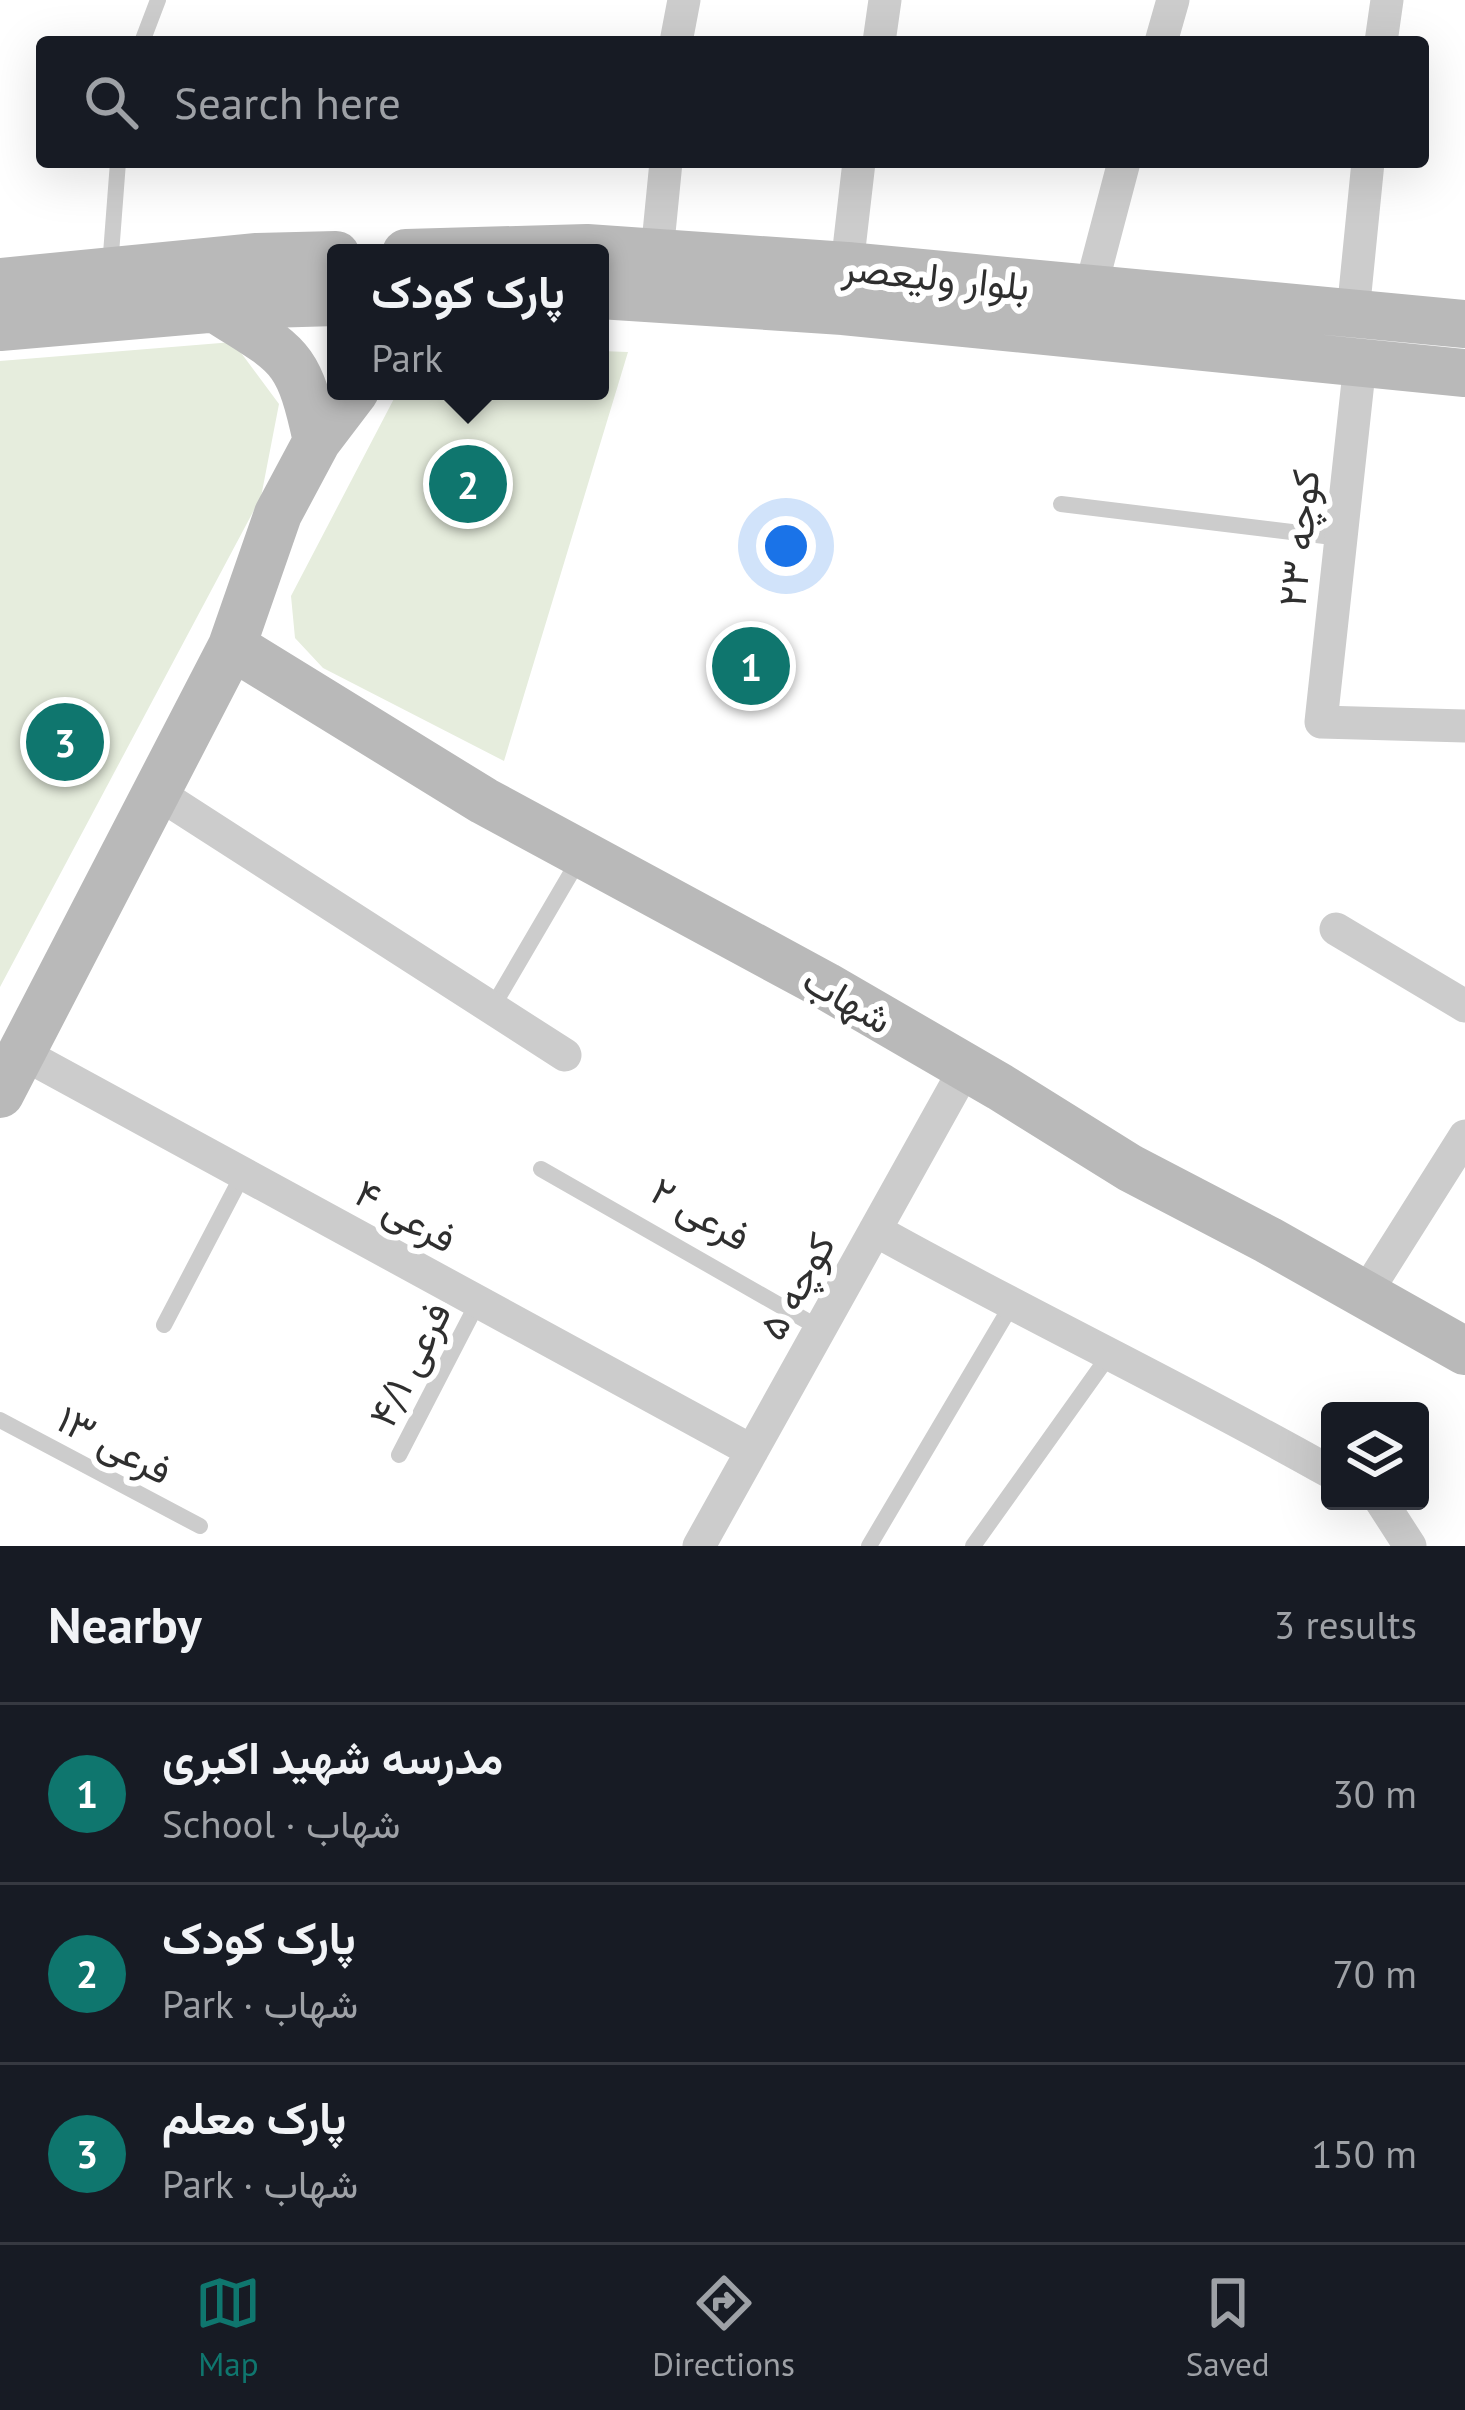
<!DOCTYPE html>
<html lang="en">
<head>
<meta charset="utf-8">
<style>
  :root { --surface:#171b24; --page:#242831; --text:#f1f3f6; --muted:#9ea1a6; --line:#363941; --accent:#0f766e }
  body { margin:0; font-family:"PT Sans",Vazirmatn,sans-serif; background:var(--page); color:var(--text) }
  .controls { position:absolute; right:36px; bottom:36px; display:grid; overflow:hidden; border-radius:12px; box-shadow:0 12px 48px #0002 }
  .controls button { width:108px; height:108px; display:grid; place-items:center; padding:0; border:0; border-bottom:3px solid var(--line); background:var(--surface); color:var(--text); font:60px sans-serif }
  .you { position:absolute; left:786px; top:546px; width:42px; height:42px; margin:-30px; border:9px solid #fff; border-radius:50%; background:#1a73e8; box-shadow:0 0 0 18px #1a73e833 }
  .badge { display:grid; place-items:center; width:78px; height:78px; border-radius:50%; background:var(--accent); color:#fff; font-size:39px; font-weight:700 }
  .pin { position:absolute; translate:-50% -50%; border:6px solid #fff; box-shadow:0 3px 12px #0006 }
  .popup { position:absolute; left:327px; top:244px; width:282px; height:156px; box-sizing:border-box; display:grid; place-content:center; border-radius:12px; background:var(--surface); filter:drop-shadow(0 3px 9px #0005); font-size:39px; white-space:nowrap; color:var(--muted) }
  .popup b { font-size:45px; color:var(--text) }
  .popup::after { content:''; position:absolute; left:50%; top:100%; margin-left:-24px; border:24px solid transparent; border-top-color:var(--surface) }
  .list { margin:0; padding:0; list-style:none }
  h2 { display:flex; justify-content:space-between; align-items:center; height:156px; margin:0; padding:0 48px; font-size:51px }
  h2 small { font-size:39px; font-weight:400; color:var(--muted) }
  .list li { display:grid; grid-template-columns:78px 1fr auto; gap:36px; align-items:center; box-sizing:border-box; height:180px; padding:0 48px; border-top:3px solid var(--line) }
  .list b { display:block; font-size:45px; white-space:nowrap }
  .list p { margin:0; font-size:39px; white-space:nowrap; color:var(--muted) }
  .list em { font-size:39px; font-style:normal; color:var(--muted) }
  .icon { flex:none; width:66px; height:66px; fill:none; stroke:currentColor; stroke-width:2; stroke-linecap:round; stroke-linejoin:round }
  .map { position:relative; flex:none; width:1465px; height:1546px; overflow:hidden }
  .search { position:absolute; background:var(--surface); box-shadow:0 12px 48px #0002; left:36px; right:36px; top:36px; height:132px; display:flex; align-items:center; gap:30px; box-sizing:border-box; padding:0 42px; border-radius:12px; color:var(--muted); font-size:45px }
  .sheet { height:696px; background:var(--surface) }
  nav { display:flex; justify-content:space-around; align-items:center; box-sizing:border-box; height:168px; border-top:3px solid var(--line); background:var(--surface); font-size:33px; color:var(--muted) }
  nav a { display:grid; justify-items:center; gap:6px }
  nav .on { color:var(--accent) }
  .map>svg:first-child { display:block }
  .green { fill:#e6eddd }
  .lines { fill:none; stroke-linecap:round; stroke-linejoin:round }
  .lane { stroke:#ccc; stroke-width:16 }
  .street { stroke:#ccc; stroke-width:33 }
  .secondary { stroke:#b9b9b9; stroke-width:48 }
  .labels { text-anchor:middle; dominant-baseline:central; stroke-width:12; stroke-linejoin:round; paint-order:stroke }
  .street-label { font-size:39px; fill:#2f2f2f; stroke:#fff }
</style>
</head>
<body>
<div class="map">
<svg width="1465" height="1546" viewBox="0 0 1465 1546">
  <rect width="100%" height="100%" fill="#fff"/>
  <!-- green -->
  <path class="green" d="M233,342L279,404L261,497L0,987V361Z
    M600,351L628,352L504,761L323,668L295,638L291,596L398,391H600Z"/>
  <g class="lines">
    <!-- lane -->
    <path class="lane" d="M142,42L158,0
      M110,267L118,162
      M1061,504L1341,538
      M492,1008L581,856
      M541,1169L821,1329
      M164,1325L243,1174
      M0,1420L200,1526
      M399,1455L478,1302
      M869,1546L1011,1306
      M973,1546L1110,1354"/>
    <!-- street -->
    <path class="street" d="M676,42L684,0
      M879,42L885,0
      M1161,42L1173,0
      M1381,42L1387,0
      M657,253L666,162
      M847,266L859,162
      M1090,291L1124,162
      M1353,313L1368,162
      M1360,363L1321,722L1465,726
      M156,792L565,1055
      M1336,929L1465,1006
      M20,1052L752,1451
      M875,1230C1025,1314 1180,1387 1330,1472
      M1364,1296L1465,1136
      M1381,1501L1410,1546
      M699,1546L966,1067"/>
    <!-- secondary -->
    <path class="secondary" d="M406,253L587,248L847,266L1465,324
      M0,282L257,257L336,255
      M600,295L843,311L1465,373
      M216,309C289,356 298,352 317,441
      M0,327L267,304L336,302
      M232,646L484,801L826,986L1000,1087L1130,1168L1268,1240L1465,1351
      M0,1094L232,646L278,514L317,441L355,391"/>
  </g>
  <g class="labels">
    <!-- street labels -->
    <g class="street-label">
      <text transform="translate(936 276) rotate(6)">بلوار ولیعصر</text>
      <text transform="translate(1298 538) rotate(-84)">کوچه ۲۳</text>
      <text transform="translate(848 999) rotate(30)">شهاب</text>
      <text transform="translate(701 1213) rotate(30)">فرعی ۲</text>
      <text transform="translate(406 1215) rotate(29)">فرعی ۴</text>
      <text transform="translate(796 1286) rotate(-61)">کوچه ۵</text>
      <text transform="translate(409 1364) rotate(-63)">فرعی ۴/۱</text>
      <text transform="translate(115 1444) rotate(28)">فرعی ۱۳</text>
    </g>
  </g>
</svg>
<div class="controls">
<button><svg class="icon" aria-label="layers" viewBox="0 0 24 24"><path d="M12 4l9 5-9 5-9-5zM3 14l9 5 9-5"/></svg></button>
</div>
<div class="you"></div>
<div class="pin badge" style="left:751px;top:666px">1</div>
<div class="pin badge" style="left:468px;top:484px">2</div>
<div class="popup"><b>پارک کودک</b>Park</div>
<div class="pin badge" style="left:65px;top:742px">3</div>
<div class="search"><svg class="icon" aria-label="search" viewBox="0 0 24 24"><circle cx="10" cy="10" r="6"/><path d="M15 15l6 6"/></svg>Search here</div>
</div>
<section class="sheet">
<h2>Nearby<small>3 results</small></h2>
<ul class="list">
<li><span class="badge">1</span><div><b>مدرسه شهید اکبری</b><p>School · شهاب</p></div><em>30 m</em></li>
<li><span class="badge">2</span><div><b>پارک کودک</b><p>Park · شهاب</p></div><em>70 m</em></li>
<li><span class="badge">3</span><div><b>پارک معلم</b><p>Park · شهاب</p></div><em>150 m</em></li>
</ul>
</section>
<nav>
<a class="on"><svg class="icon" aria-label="map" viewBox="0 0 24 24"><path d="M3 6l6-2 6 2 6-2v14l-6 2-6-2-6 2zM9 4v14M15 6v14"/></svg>Map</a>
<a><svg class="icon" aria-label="directions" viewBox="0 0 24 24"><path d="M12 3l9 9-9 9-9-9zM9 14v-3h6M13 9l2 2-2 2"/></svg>Directions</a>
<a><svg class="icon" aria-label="saved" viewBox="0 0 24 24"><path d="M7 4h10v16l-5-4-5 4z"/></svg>Saved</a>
</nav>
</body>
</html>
